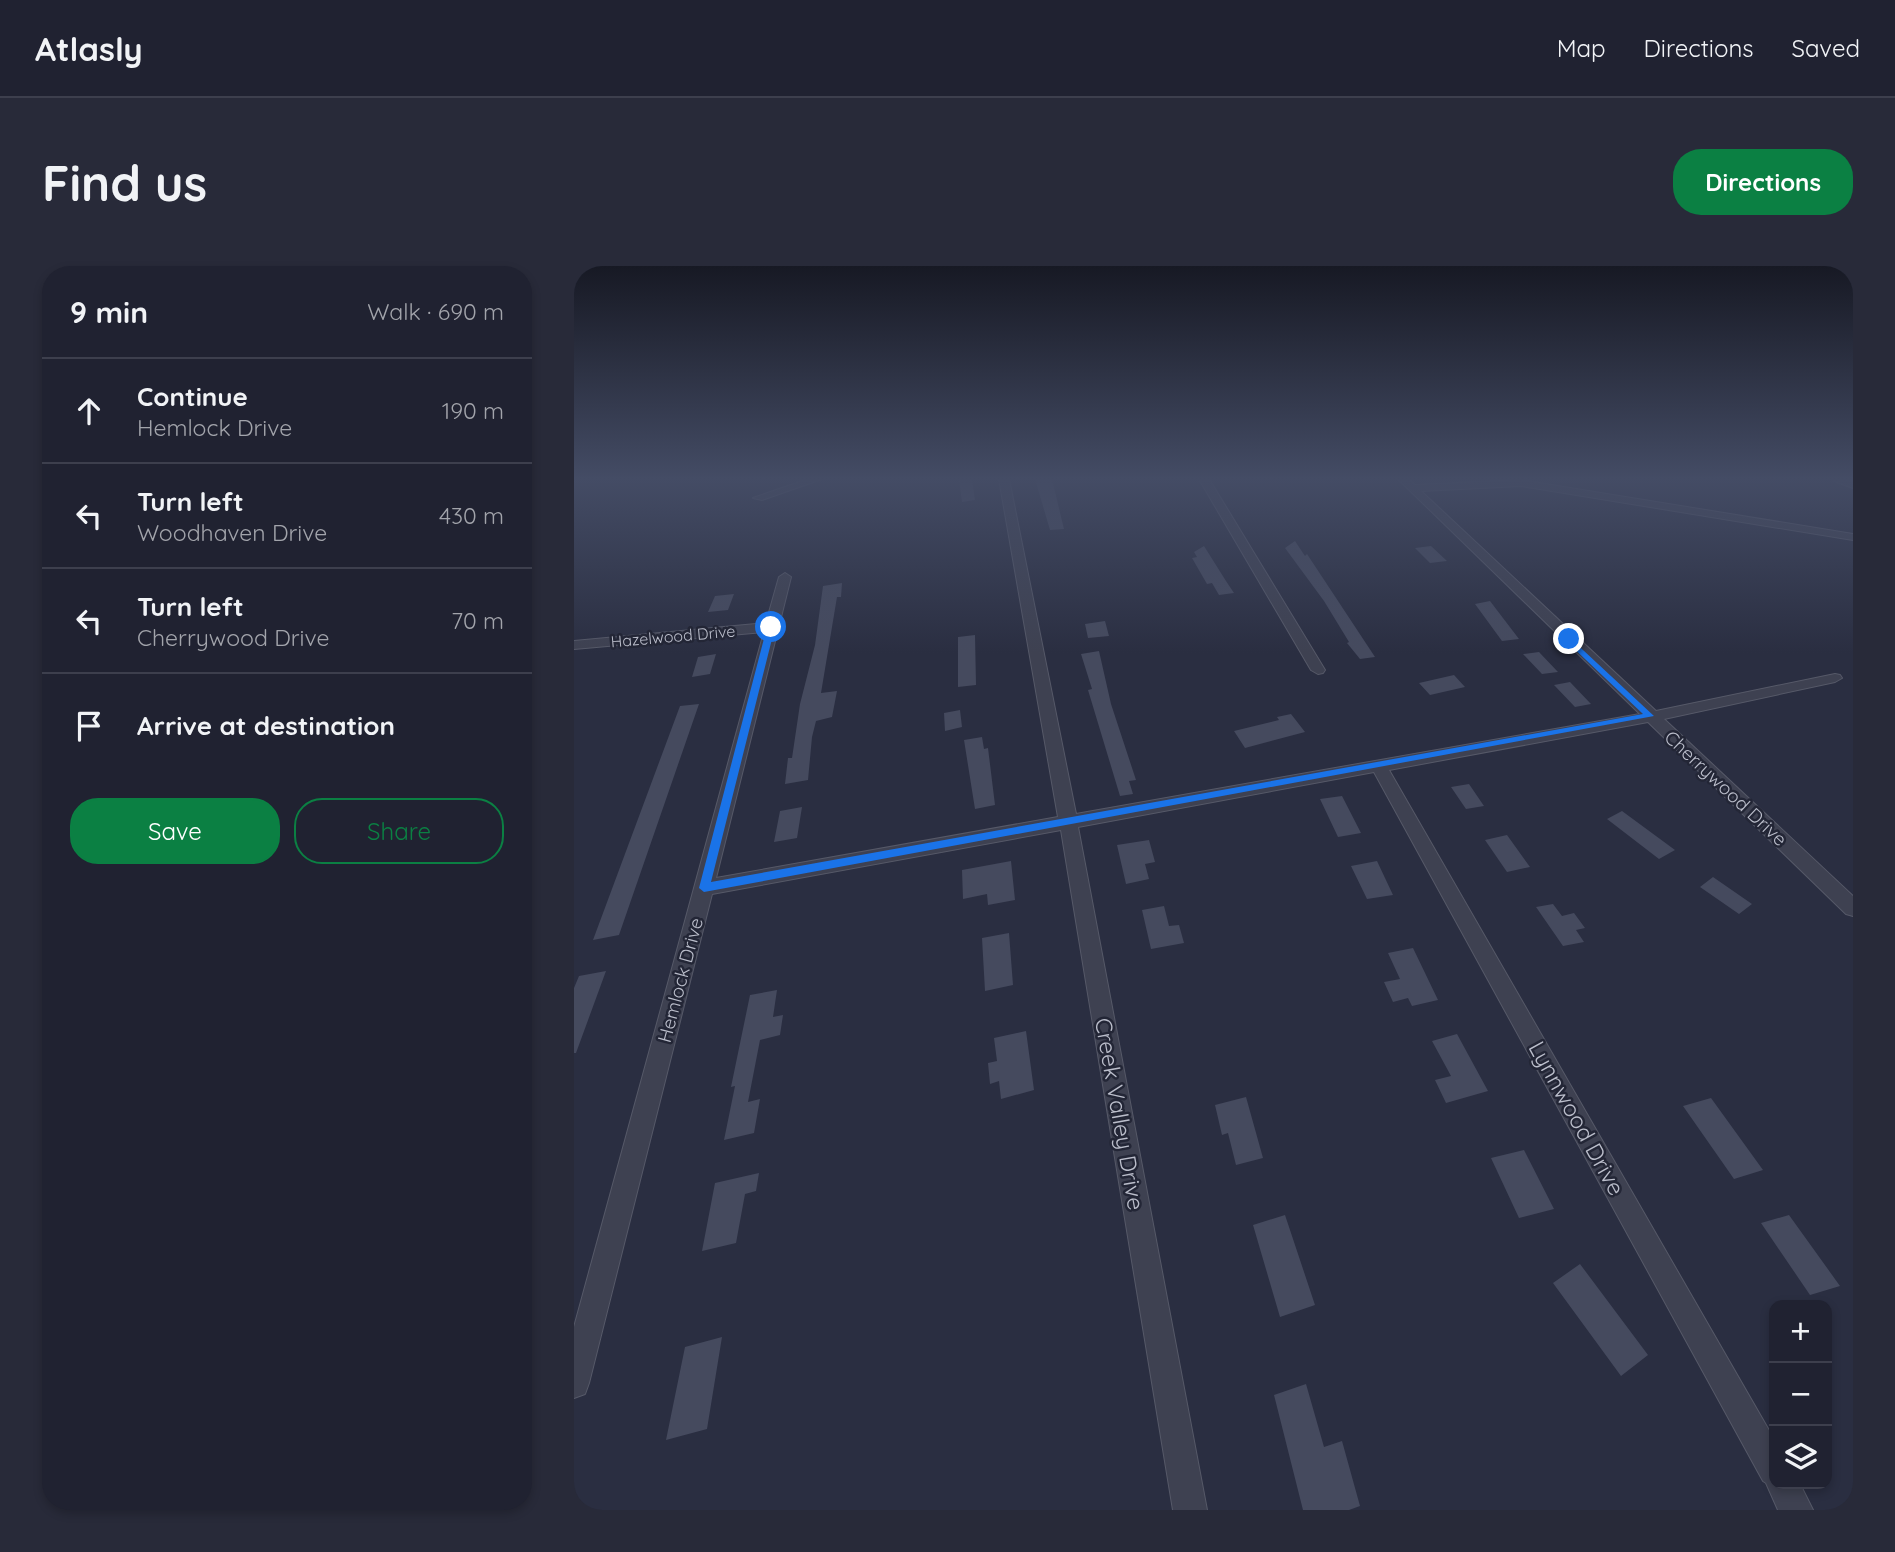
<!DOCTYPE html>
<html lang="en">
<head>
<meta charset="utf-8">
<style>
  :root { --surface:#202231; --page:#282a39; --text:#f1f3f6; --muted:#a2a4ab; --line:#3d3f4d; --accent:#0b8043 }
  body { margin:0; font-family:Quicksand,sans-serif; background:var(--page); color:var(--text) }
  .controls { position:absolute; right:21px; bottom:21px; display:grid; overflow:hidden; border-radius:14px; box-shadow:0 4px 10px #0003 }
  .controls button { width:63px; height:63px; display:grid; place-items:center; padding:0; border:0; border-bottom:2px solid var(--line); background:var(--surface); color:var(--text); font:35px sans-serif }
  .stop { position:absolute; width:21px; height:21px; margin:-16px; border:5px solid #1a73e8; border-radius:50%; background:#fff }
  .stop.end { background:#1a73e8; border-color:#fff; box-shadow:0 2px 7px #0008 }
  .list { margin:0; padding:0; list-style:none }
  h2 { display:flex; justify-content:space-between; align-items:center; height:91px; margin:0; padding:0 28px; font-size:30px }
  h2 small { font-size:23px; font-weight:400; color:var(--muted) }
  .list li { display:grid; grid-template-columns:46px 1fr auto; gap:21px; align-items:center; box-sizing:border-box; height:105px; padding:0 28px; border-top:2px solid var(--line) }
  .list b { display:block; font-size:26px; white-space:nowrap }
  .list p { margin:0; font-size:23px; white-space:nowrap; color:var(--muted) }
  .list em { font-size:23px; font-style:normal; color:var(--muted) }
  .actions { display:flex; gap:14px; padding:21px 28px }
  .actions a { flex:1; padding:16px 0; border:2px solid var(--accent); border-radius:28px; text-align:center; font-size:24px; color:var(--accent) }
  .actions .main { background:var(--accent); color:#fff }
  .icon { flex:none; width:38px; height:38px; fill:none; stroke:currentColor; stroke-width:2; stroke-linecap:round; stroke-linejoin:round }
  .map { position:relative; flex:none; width:1279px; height:1244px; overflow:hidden; border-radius:28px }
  header { display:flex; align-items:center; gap:42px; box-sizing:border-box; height:98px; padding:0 35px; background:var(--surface); border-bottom:2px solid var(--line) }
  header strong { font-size:33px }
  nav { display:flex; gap:38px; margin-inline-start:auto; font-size:24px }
  .intro { display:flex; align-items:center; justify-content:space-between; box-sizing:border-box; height:168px; padding:0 42px }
  h1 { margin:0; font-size:49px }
  .button { padding:18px 32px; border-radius:28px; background:var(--accent); color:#fff; font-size:24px; font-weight:700 }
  main { display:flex; gap:42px; padding:0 42px }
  aside { flex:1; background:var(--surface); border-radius:28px; box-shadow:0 4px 10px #0003 }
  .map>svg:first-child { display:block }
  .building { fill:#454a5e }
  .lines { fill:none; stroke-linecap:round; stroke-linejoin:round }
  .street-casing { stroke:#565968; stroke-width:2 }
  .street { fill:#3e4151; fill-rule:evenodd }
  .route { fill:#1a73e8 }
  .labels { text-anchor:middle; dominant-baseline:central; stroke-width:5; stroke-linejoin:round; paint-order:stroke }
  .far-street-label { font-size:16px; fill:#bbbecb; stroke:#232636 }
  .street-label { font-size:19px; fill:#bbbecb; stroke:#232636 }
  .near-street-label { font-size:23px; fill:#bbbecb; stroke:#232636 }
</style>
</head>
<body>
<header>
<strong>Atlasly</strong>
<nav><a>Map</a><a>Directions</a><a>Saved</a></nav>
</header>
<div class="intro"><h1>Find us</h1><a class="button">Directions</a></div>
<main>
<aside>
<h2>9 min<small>Walk · 690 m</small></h2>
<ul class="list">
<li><svg class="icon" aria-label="ahead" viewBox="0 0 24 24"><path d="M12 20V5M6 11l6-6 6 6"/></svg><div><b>Continue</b><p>Hemlock Drive</p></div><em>190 m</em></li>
<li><svg class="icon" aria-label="left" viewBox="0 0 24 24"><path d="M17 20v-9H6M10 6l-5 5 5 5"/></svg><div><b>Turn left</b><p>Woodhaven Drive</p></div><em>430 m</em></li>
<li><svg class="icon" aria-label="left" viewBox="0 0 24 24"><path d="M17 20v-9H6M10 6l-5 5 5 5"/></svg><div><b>Turn left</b><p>Cherrywood Drive</p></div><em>70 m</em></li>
<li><svg class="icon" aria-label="arrive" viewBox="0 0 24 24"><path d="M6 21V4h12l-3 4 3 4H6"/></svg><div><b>Arrive at destination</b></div></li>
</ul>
<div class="actions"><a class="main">Save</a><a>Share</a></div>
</aside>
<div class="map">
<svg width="1279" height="1244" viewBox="0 0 1279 1244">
  <rect width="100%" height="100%" fill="#2a2e41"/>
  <!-- building -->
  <path class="building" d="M385,213H398L401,234L388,236Z
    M461,213H478L490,263L476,264Z
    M721,275L731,290L733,288L801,391L786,393L773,377L775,376L750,335L711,282Z
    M630,280L652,315L660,327L645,329L638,317L633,318L618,292L623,291L620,286Z
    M857,280L873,295L856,297L841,282Z
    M268,317L267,331H263L247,427L263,425L258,451L242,455L238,471L234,514L211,518L214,492H218L226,438L241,379L249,320Z
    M160,328L154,344L134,346L141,330Z
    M916,335L945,373L928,375L901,338Z
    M531,355L535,370L514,372L511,358Z
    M401,369L402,419L384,421V371Z
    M525,385L537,438L562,514L555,515L559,528L546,530L514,424L518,423L507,388Z
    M965,386L984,406L968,408L949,388Z
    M142,388L136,408L118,411L124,391Z
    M880,409L891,421L856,429L845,417Z
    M996,416L1017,438L1001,441L980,419Z
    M125,438L45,669L19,674L106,440Z
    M386,444L388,461L371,465L370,447Z
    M717,448L731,466L671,482L660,465L705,454L703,451Z
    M408,471L410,483L414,482L421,539L401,543L390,474Z
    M895,518L910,540L892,543L877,521Z
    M768,530L787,567L764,571L746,533Z
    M228,541L223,572L200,576L206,545Z
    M1048,545L1101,584L1085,593L1033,553Z
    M933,569L956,601L933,606L911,574Z
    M575,574L581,596L571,598L575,613L552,618L543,579Z
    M437,595L441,634L414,639L413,628L389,633L388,604Z
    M803,595L819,629L793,633L777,600Z
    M1139,611L1178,638L1165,648L1126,621Z
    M979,638L988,650L1000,647L1011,662L1002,664L1010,676L989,680L962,641Z
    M590,640L595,660L605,659L610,677L577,683L568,644Z
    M435,667L439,719L411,725L408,672Z
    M839,682L864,734L838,740L834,732L819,736L810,716L826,713L814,687Z
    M32,705L2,787H0V722L5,710Z
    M203,724L199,751L209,749L206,769L186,774L174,836L186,833L180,867L150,874L161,820L157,821L176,729Z
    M452,765L460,824L427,833L425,815L416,818L414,797L423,795L420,772Z
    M883,768L914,825L872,837L861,814L877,810L858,775Z
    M672,831L689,892L662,899L654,867L648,869L641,839Z
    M1137,832L1189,904L1160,913L1109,840Z
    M950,884L980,943L945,952L917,892Z
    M185,907L182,925L171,928L162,977L128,985L141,917Z
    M711,949L741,1039L706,1051L679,959Z
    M1215,949L1266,1020L1236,1029L1187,957Z
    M1006,998L1074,1089L1047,1110L979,1017Z
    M148,1071L133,1163L92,1174L111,1081Z
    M732,1118L750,1181L768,1175L786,1240L775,1244H729L700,1129Z"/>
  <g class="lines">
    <!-- street casing -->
    <g class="street-casing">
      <path id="street" d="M234,213H248L188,234L179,232Z
        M425,213H435L502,548L1066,448L824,213H835L841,219L947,214L1279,268V274L947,220L847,225L1082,445L1261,408L1266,409L1268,412L1261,416L1090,453L1279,630V650L1272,648L1074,456L815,504L1200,1173V1218H1226L1239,1244H1204L1192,1217L1189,1215L800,506L504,561L633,1244H599L487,564L138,628L15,1117L11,1128L0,1132V1061L190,366L0,383V375L192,357L205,311L211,307L217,311L142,612L484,551Z
        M625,213H635L751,404L749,407L744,408L737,404Z
        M1259,213L1279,215V222L1260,215Z"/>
    </g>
    <!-- street -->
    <use href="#street" class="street"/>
  </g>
  <!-- sky -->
  <linearGradient id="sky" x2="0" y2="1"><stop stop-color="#171924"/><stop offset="0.55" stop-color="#444c65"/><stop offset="1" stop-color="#444c65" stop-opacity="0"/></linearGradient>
  <rect width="1279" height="387" fill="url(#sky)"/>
  <!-- route -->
  <path class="route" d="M197,359L201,361L137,616L1069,448L992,375L995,371L1080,450L130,626L125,622L193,361Z"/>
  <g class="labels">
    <!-- far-street labels -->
    <g class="far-street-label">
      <text transform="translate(99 370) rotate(-5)">Hazelwood Drive</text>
    </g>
    <!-- street labels -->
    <g class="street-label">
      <text transform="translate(1152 522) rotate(43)">Cherrywood Drive</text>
      <text transform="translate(106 714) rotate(-75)">Hemlock Drive</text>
    </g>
    <!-- near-street labels -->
    <g class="near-street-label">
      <text transform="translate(546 848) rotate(80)">Creek Valley Drive</text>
      <text transform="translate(1003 852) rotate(61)">Lynnwood Drive</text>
    </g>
  </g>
</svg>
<div class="controls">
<button>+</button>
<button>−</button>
<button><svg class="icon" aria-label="layers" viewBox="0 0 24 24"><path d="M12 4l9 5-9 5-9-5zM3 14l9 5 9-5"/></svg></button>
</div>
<div class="stop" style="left:197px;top:361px"></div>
<div class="stop end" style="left:995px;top:373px"></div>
</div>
</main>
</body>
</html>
